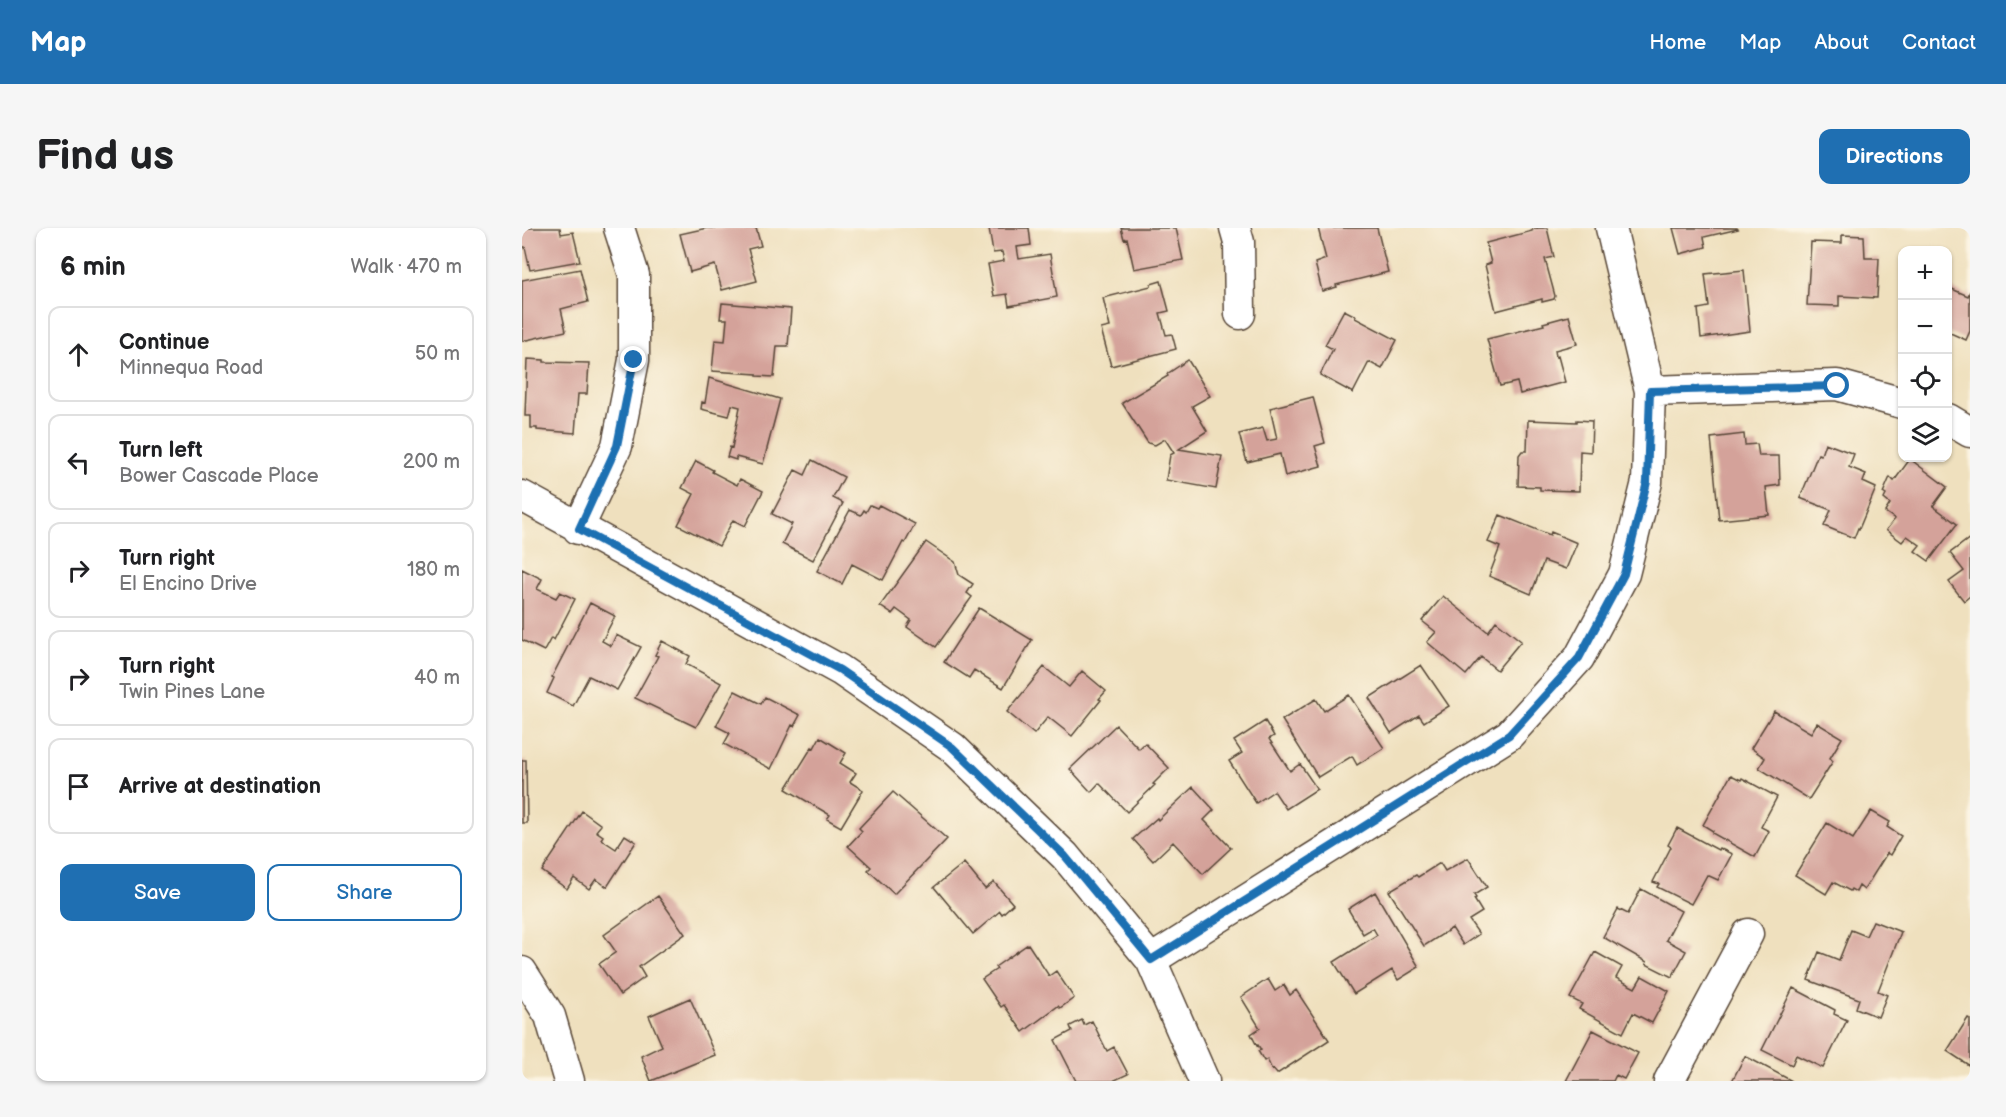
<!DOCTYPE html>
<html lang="en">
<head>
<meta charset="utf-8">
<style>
  :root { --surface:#fff; --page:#f6f6f6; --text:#202124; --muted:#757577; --line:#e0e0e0; --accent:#1f6fb2 }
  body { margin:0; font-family:"Balsamiq Sans",sans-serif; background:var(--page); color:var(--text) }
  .controls { position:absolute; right:18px; top:18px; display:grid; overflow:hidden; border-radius:12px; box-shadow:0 2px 4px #0004 }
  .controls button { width:54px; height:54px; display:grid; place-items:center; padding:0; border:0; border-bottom:2px solid var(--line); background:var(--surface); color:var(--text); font:30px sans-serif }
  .stop { position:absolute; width:18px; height:18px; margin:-14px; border:4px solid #1f6fb2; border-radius:50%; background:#fff }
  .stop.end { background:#1f6fb2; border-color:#fff; box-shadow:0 2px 6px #0008 }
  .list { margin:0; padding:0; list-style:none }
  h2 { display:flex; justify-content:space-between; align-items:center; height:78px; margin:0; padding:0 24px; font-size:26px }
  h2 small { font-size:20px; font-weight:400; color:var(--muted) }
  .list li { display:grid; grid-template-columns:39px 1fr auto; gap:18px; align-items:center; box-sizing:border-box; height:96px; margin:0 12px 12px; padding:0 12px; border:2px solid var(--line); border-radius:12px }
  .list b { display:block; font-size:22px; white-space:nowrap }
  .list p { margin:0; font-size:20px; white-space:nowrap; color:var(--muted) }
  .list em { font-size:20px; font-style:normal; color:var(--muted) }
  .actions { display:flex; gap:12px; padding:18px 24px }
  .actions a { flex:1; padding:14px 0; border:2px solid var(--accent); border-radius:12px; text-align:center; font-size:21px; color:var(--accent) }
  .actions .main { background:var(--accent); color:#fff }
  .icon { flex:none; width:33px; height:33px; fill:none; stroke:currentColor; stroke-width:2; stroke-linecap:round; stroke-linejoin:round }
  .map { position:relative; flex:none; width:1448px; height:853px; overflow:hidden; border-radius:12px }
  header { display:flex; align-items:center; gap:36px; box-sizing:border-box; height:84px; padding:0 30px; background:var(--accent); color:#fff }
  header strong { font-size:28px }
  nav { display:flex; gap:33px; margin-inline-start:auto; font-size:21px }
  .intro { display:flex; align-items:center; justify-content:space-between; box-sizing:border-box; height:144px; padding:0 36px }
  h1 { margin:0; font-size:42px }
  .button { padding:15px 27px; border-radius:12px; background:var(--accent); color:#fff; font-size:21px; font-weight:700 }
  main { display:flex; gap:36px; padding:0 36px }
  aside { flex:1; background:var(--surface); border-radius:12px; box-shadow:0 2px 4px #0004 }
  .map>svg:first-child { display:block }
  .building { fill:#d4a29a }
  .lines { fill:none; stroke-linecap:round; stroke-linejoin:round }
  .minor-casing { stroke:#564536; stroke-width:33 }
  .minor { stroke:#fff; stroke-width:30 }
  .route { stroke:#1f6fb2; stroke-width:8 }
</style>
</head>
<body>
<header>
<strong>Map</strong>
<nav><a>Home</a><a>Map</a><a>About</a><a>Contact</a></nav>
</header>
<div class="intro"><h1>Find us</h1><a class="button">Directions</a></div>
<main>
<aside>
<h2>6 min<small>Walk · 470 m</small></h2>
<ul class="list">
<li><svg class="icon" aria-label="ahead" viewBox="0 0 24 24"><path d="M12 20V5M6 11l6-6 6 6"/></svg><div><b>Continue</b><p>Minnequa Road</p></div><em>50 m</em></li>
<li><svg class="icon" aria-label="left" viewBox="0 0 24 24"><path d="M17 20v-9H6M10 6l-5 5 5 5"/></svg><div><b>Turn left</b><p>Bower Cascade Place</p></div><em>200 m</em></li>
<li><svg class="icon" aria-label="right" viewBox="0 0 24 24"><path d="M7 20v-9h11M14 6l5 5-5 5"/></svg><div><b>Turn right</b><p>El Encino Drive</p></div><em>180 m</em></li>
<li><svg class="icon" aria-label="right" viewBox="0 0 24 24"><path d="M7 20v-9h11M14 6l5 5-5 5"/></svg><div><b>Turn right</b><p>Twin Pines Lane</p></div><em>40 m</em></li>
<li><svg class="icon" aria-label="arrive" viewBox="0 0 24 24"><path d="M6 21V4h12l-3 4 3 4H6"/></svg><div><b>Arrive at destination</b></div></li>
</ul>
<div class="actions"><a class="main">Save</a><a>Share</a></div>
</aside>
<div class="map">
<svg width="1448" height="853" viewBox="0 0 1448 853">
  <rect width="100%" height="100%" fill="#fcf5e5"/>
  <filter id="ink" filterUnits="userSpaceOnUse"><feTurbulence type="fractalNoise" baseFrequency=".0167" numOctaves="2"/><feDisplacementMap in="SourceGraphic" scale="12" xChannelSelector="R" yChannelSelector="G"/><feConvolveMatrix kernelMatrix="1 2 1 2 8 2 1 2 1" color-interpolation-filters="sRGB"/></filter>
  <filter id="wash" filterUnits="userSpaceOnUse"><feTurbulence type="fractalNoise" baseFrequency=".008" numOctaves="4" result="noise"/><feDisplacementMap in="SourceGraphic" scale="24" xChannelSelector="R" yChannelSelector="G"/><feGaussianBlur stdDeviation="1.35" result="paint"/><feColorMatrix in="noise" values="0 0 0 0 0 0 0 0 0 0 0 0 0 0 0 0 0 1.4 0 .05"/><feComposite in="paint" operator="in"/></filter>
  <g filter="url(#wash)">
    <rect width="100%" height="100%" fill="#efe0be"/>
    <g id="blocks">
      <!-- building -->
      <path class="building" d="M0,0H38L39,6L51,4L58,33L8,42L3,19H0Z
        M185,0H234L239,18L226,21L235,53L200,62L193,37L168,44L158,6Z
        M467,0H507L509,17L495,19L497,31L528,26L535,69L487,78L485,66L472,68L466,36L482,33L480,24L471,25Z
        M599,0H654L661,32L612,41L605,10L602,11Z
        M796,0H855L866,44L814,57L815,59L800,63L793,35L804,31Z
        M1016,0H1025L1032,29L1023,31L1033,68L1032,71L1020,74V71L974,83L963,37L969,35L964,15L1010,3V2Z
        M1151,0H1215L1216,1L1182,9L1184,19L1158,26Z
        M1320,7L1342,8L1343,30H1357L1355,70L1317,68V78L1285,77L1289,14L1320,15Z
        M58,41L66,74L39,81L44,103L0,113V52Z
        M1222,42L1228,103L1179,110L1176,81L1187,79L1183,46Z
        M639,53L647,83L638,85L644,107L650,106L654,121L589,138L579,101L588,99L581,70L629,58V56Z
        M1430,61L1446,68L1448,63V103L1444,112L1426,104V65L1427,66Z
        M200,75L269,81L266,118H255L252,149L235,148V146L190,143L193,112L203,113L205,91H198Z
        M822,82L834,88L833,90L875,112L860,141L847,134L831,165L798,147L811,121L803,117Z
        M1047,88L1055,116L1033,122L1034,129L1036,128L1043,154L998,166L995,154L978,158L965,111L1022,97L1021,95Z
        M5,131L22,132V134L67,135L65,166H56L53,205L15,202V200H9V188H3Z
        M666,132L688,168L670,178L685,203L657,221L700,228L694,261L644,252L648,227L652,225L643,211L633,217L626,215L600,175L646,148L645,146Z
        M187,150L258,171L241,236L214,229V232L205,229L208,219L210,220L218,179L210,177L207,188L179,181L180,174L183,175Z
        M791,169L803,215L793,218L799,238L763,248L758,226L725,234L717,206L741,200L745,213L755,211L748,180Z
        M1006,192L1055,194V192L1070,193L1069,224L1058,223L1057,263L1018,262V259L996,258L997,227L1000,223H1005Z
        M1222,206L1223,217L1235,216L1237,228H1257L1258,257L1244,259L1247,287L1197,292L1189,210Z
        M1303,215L1332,226L1327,239L1344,246L1341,254L1354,260L1337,301L1336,300L1332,310L1302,298L1309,282L1278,270L1296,226L1299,227Z
        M1388,231L1425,259L1411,278L1435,296L1407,333L1393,323L1398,317L1385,308L1380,314L1364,302L1373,291L1363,284L1368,276L1362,271L1364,267L1361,265L1368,249L1372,253Z
        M290,232L322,249L311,270L321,275L291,332L260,316L270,296L250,286L273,242L283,247Z
        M174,233L191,242L190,244L215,257L218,251L241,263L223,298L211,292L197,318L156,297L172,266L160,260Z
        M348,277L355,280L357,277L393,296L383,315L381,314L361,352L330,336L320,356L295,343L328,282L339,287L342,282L344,284Z
        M978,287L1028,307L1029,304L1055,315L1044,341L1022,333L1009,366L967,348L978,319L966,314Z
        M1448,310V368L1442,373L1427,354L1442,343L1428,325Z
        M404,314L433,334L437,347L451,356L445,365L450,369L414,419L385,399L389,392L374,381L370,386L358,378Z
        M0,341L20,351L15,361L34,370L38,364L53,371L32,412L29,410L22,423L0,412Z
        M921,368L966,404L974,393L999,413L975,442L959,429L944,447L905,414L914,404L900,393Z
        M68,375L93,388L80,413L89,418L94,407L119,419L95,462L67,448L51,478L25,465L32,450L30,449Z
        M457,380L510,412L481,460L452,442L447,450L422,434Z
        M140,413L168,428L164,436L199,455L174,499L113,470L136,428L133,427Z
        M899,437L927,478L902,494L897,487L869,505L847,470Z
        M522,439L547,459L560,443L584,463L577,471L579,472L550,508L526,489L512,506L485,484Z
        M213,463L239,476L243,469L278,487L272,498L270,497L249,541L202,516L208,505L194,498Z
        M827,467L862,520L835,537L830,528L796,549L760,492L794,471L802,483Z
        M1252,483L1289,505L1295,495L1320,510L1308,530L1311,533L1287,571L1237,540L1243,530L1229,520Z
        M743,493L752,508L747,511L768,543L778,536L795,561L764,581L752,563L734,575L707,533L720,525L712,513Z
        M594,497L617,521L623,515L647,540L631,556L633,557L605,584L577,555L569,564L548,541Z
        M298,509L324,525L318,535L334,545L328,554L341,562L319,599L305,591L308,587L264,561L290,519L292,520Z
        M0,532H4L5,595H0Z
        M1209,547L1219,552L1220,550L1255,569L1239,599L1247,603L1233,629L1190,605L1191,603L1181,597Z
        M671,559L692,582L682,592L709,620L681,646L651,614L631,633L611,611L635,590L636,592Z
        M371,564L425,611L372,666L346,642L349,639L326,618L340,603L337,600Z
        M60,583L79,597L74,603L81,608L79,611L94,621L103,607L114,614L85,659L74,651L67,661L52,650L45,661L20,643Z
        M1349,583L1368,594L1365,599L1379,608L1368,627L1365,625L1342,662L1337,658L1334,664L1329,661L1328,663L1311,654L1304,666L1273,647L1305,595L1331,611Z
        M1155,600L1196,622L1197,620L1210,626L1196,652L1185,647L1169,676L1135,659L1137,656L1131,654L1149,619L1146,617Z
        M946,630L965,659L952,667L954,670L952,671L960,684L947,692L957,706L941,717L930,700L902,718L867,663L894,647L896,649L918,635L923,643Z
        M442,635L463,661L472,654L491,676L480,686L478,683L451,706L412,659Z
        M1119,661L1159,683L1144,712L1164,723L1150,749L1124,736L1125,734L1081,709L1096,681L1106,686Z
        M853,664L897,739L876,752L870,742L832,766L812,734L855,707L851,700L841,706L826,681Z
        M136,668L163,706L117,739L123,749L98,767L77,736L94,724L82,707Z
        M1351,693L1379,704L1356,763L1365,767L1356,789L1334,780L1337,771L1286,752L1297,724L1317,732L1329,702L1344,708Z
        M506,716L527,748L534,743L552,770L538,780L536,778L501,804L482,777L479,779L460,751L475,741L473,739Z
        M1073,724L1100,739L1094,750L1113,760L1120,748L1147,763L1130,795L1111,785L1101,805L1057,781L1060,776L1048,770Z
        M746,751L753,763L762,757L768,767L774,762L807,812L755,846L751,841L750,842L745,831L742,833L736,823L739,822L736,817L735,818L729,806L738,800L719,769Z
        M1271,760L1313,782L1312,786L1325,792L1301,840L1274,827L1270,837L1240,822Z
        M168,770L193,827L129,853L119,828L140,818L127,788Z
        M1446,790L1448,791V838L1425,823Z
        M560,792L562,797L570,793L585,823L592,819L606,846L591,853H554L533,812L550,803L548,798Z
        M1071,802L1116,825L1102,851L1094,847L1091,853H1044Z
        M1223,828L1270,853H1210Z"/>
    </g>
  </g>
  <g filter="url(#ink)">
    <use href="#blocks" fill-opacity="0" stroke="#564536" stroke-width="1.5"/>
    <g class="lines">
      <!-- minor casing -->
      <g class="minor-casing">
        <path id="minor" d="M713,0L717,14L718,86
          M1128,163L1315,157L1380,175
          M1426,191L1448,204
          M0,268L318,442L430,519L543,628L629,732L682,853
          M56,301L95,218L112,132V47L97,0
          M629,732L987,507L1057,430L1102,346L1125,254L1128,163L1089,0
          M0,744L28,788L47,853
          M1147,853L1226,706"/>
      </g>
      <!-- minor -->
      <use href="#minor" class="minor"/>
    </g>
  </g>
  <g class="lines" filter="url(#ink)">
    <!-- route -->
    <path class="route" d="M112,132L95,218L57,301L318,442L430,519L543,628L629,732L987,507L1057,430L1102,346L1125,254L1128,163L1315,158"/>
  </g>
</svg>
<div class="controls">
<button>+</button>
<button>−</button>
<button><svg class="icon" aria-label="locate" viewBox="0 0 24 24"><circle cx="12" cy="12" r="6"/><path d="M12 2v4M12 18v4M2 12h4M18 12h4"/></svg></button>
<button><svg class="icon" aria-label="layers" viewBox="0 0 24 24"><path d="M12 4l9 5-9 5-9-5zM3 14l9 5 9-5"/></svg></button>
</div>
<div class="stop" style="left:1315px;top:158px"></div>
<div class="stop end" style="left:112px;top:132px"></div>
</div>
</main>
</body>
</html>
